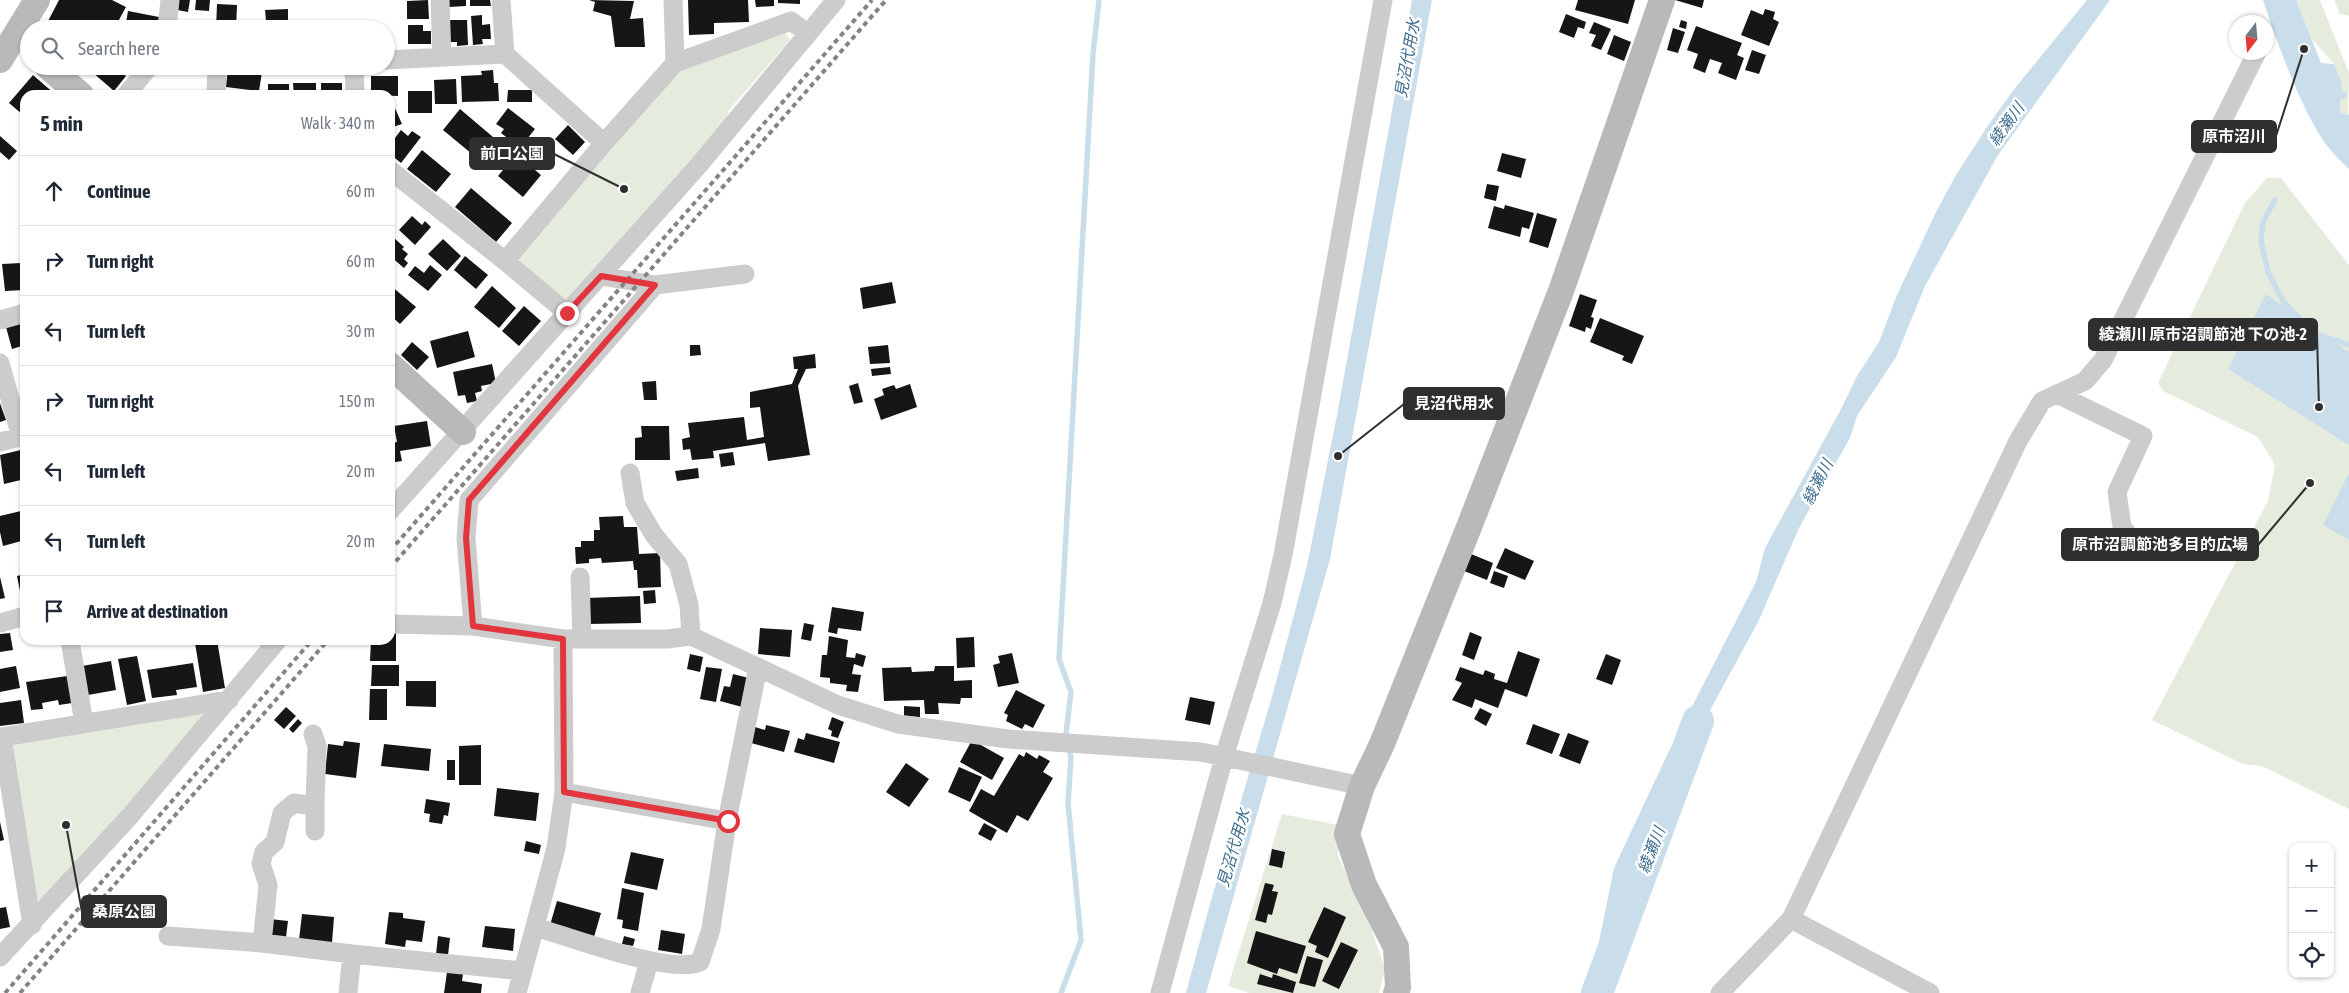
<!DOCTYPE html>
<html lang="en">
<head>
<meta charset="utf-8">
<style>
  :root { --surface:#fff; --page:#f6f6f7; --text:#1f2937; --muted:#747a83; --line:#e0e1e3 }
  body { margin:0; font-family:"Asap Condensed","Noto Sans JP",sans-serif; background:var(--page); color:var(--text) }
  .controls { position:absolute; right:15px; bottom:15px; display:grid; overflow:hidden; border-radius:10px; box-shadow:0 1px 4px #0004 }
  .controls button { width:45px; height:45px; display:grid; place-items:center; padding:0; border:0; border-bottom:1px solid var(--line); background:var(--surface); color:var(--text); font:25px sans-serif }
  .compass { position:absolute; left:2229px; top:15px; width:45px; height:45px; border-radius:50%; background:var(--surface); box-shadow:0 1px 4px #0004; rotate:196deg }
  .stop { position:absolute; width:15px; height:15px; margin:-11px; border:4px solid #e1363e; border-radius:50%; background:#fff }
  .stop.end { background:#e1363e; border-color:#fff; box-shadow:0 1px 5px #0008 }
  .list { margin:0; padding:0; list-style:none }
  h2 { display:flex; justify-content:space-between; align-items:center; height:65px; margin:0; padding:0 20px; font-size:21px }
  h2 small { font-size:16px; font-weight:400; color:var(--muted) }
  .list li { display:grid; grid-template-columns:32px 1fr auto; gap:15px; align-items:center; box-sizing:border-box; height:70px; padding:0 20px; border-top:1px solid var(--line) }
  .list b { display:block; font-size:19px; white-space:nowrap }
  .list em { font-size:16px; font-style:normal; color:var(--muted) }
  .icon { flex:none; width:28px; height:28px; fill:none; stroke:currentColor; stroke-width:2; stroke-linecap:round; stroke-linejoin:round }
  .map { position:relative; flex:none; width:2349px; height:993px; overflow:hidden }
  .search { position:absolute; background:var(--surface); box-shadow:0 1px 4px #0004; left:20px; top:20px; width:375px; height:55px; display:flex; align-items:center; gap:12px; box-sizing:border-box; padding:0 18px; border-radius:28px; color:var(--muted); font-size:19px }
  .panel { position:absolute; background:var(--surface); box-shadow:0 1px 4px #0004; left:20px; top:90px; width:375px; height:555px; border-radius:15px }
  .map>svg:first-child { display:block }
  .green { fill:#e5ecdd }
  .water { fill:#caddeb }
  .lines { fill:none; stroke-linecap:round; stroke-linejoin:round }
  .stream { stroke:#caddeb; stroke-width:5.5 }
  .river { stroke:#caddeb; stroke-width:32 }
  .building { fill:#161616 }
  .street { stroke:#ccc; stroke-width:19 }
  .secondary { stroke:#b9b9b9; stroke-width:26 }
  .rail { stroke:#848484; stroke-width:4; stroke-dasharray:5 4; stroke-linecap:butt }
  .route { stroke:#e1363e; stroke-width:6 }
  .labels { text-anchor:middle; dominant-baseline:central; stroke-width:5; stroke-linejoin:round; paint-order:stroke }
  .water-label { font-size:16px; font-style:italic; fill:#3f6e8f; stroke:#fff }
  .leader { fill:none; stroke:#2f2f2f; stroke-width:2 }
  .callout-dot { fill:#2f2f2f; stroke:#fff; stroke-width:2 }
  .callout { fill:#2f2f2f; stroke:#2f2f2f; stroke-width:2 }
  .callout-label { font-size:16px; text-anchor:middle; font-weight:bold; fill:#fff }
</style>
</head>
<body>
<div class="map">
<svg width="2349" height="993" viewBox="0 0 2349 993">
  <rect width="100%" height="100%" fill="#fff"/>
  <!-- green -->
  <path class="green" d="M2296,0H2320L2349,73L2348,115L2340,113V100L2346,91L2342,93L2334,64L2311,38Z
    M2334,0H2349V16L2340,14Z
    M784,31L790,40L728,111L729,121L574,299H559L520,269L519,257L680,69Z
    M2267,178H2281L2349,265V809L2262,766L2243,764L2152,720L2268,501L2275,465L2258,437L2163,391L2158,383L2245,203Z
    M200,712L204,719L42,901L33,898L10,752L14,744Z
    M1282,814L1338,825V856L1372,930L1385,970L1379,993H1249L1228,986Z"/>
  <!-- water -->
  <path class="water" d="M1412,0H1432L1330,559L1206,993H1186L1210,904L1272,697L1307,566L1337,415Z
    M2087,0H2110L1998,155L1925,286L1896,357L1857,416L1850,438L1799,528L1758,622L1702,725L1669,790L1649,841L1618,956L1603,993H1584L1595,961L1614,868L1668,753L1756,582L1765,548L1840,411L1857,376L1879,342L1897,295L1937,210L1956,175L1989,124L2015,88Z
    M2263,0H2296L2321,63L2334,64L2341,81L2342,92L2347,91L2346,98L2340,100V113L2349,115V169C2342,162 2334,155 2328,147C2302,113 2277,42 2263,0Z
    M2266,294L2349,352V445L2228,369Z
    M2349,473V540L2323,525Z"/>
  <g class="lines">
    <!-- stream -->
    <path class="stream" d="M2275,200L2263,222L2261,241L2268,272L2283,301L2303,322
      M2325,337L2349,345
      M1061,993L1081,940L1068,803L1071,757L1066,734L1071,692L1059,659L1093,54L1099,0"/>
    <!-- river -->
    <path class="river" d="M1597,993L1698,721"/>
  </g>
  <!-- building -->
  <path class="building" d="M59,0H112L126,7L114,29L47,23Z
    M179,0H190L188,12L177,10Z
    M196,0H210L209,11L195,10Z
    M428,0L429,19H407V1Z
    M448,0H466V6L449,7Z
    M470,0H490L491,6H470Z
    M589,0L634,1L630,19L643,18L645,47H615L611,16L593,11L595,2Z
    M688,0H748L749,22L714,23V34L689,35Z
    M755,0H774V6L756,7Z
    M778,0H800V4L778,3Z
    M1578,0H1635L1628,24L1575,10Z
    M1675,0H1704L1702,8Z
    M217,4L237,5L236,29H216Z
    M288,9V20L266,21L265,10Z
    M1765,9L1775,12L1773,19L1779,22L1769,46L1741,35L1751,10L1763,15Z
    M128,11L159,17L157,29H125Z
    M1566,14L1586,22L1584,29L1578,27L1574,38L1559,32Z
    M482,15V25L490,24L491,39H482L483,44L473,45L471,16Z
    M449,20H467L468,45L457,46V42H449Z
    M1681,20L1687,22L1686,29L1679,27Z
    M203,21L212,23L210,29H181L183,23L202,27Z
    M1594,22L1611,29L1601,50L1591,46L1596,35L1589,33Z
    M408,25H423V31H431V44H408Z
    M1696,26L1742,43L1737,55L1744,58L1736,80L1718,73L1722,63L1710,59L1705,73L1693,68L1698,54L1687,50Z
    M1673,28L1685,32L1678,53L1667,50Z
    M1614,35L1631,42L1624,61L1607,54Z
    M1752,50L1766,55L1759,74L1745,70Z
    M85,66H114L126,76L114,91Z
    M228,67L262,72L259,91L226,87Z
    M493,70L494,83H498L499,101L462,102L461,76L482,75L481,71Z
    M33,75L56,95H25V112L22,114L9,103Z
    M371,76H398V96L371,95Z
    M456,79L457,104H435L434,80Z
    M293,83H316V95H294Z
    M321,83H342V95H321Z
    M268,84H289V95H268Z
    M508,90H532V102H507Z
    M408,91H432V113H408Z
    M394,106L402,124L390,128V108Z
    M508,108L535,129L520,148L501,133L504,129L496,124Z
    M460,109L506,148L489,168L443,130Z
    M568,125L585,142L573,155L555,139Z
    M401,130L408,136L412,131L421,137L401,163L390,154V135L395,138Z
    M0,136L17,151L9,160L0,152Z
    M422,150L451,174L436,192L407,169Z
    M1502,153L1526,159L1521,178L1497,171Z
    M516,154L541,175L523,197L498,176Z
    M1487,184L1499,186L1496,201L1484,198Z
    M471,188L512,223L496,242L455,207Z
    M1505,205L1534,213L1529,229L1522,227L1520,237L1488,228L1494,206L1504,209Z
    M1537,213L1557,219L1548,248L1529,242Z
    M412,216L422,225L425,221L431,227L415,245L399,230Z
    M393,237L404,247L402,249L408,254L404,259L408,263L404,268L390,256V240Z
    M443,239L461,256L447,271L428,254Z
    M465,256L488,275L476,289L454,270Z
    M21,263L25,266V290L5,291L2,264Z
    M430,265L442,275L428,291L408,275L415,266L424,273Z
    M892,282L896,303L863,309L860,288Z
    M390,285L416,307L400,324L390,315Z
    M492,286L516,308L499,328L474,307Z
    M1580,294L1597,300L1591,317L1594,318L1591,329L1586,327L1585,332L1569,326Z
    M524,306L541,321L519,346L502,331Z
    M1600,318L1644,336L1632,364L1622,360L1624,356L1590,342Z
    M25,322V345L12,349L6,327Z
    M468,331L475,357L437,368L430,341Z
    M412,342L429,357L417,370L401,355Z
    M690,345H700L701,355L690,356Z
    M888,345L890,363L870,364L868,347Z
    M815,354L816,368L806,369L798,386L810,455L768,461L765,443L713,451L714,458L692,460L690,449L683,450L682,439L690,437L688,423L744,417L747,440L764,437L760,407L750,408V392L792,384L798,369H794L793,357Z
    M492,364L496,383L481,386L482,391L475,393L477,401L467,403L465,395L458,396L453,372Z
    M890,367L891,374L872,376L871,369Z
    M656,381L657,400H644L642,382Z
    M858,383L863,402L854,404L849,386Z
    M910,384L917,407L881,420L874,399L884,395L882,389L894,385L896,389Z
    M0,403L6,420L0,422Z
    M427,421L431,446L400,451L402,461L390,463V443L397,442L394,426Z
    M641,426H669L670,460H635V438L642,437Z
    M25,449V479L4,484L0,455Z
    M733,452L735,465L721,467L719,454Z
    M698,468L699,478L677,481L675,471Z
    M25,510V540L3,546L0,532V516Z
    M623,516L624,527H637L639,554L660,553L661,587L638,588L637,570H634L633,561L602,563L601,558L589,559V563L576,564L575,547H581V541H594V530H600L599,517Z
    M1505,548L1534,561L1525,580L1496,568Z
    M1471,554L1493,563L1487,580L1464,571Z
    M1494,571L1508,576L1504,588L1490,583Z
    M25,574V601H22L17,576Z
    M0,577L5,598L0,599Z
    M655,590L656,603L644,604L643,591Z
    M640,596L641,623L588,624L587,598Z
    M832,607L864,612L861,631L838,628L837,634L828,632Z
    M804,623L814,625L811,641L801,639Z
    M760,628L792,630L790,657L758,654Z
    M1470,632L1482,637L1474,660L1462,655Z
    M10,633L13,650L0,652V634Z
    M390,633H396V661H370L371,640H390Z
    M829,636L848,640L846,657L855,658L856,653L866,656L863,667L854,664L852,674L861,675L858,692L846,691L847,685L830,683V678L820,677L822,655H827Z
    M974,637L975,667L957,668L956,638Z
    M78,640H98V641L79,644Z
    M217,640L225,688L203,692L195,643Z
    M1518,651L1540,659L1527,697L1505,689L1498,708L1475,699L1472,708L1452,700L1462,683L1455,680L1460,667L1483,675L1485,670L1495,674L1494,679L1507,683Z
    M1012,653L1019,683L998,687L993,665L1000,663L998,656Z
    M690,654L703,657L700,672L687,669Z
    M1606,654L1621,660L1612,685L1596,679Z
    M137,656L146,701L127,705L118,659Z
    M111,661L116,690L88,695L82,666Z
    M193,663L197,687L176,690L177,695L152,698L147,670Z
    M372,665H399V686H371Z
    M16,666L20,688L0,692V669Z
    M935,666H954V681L972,680V698H961L960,704L938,703L939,714H925L924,700L884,701L882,668L911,667L912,672L934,671Z
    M706,667L722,669L716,702L700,699Z
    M733,674L749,678L742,707L720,701L724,686L730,687Z
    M67,676L72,703L59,705L58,700L42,703L43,709L31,710L26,682Z
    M406,681H436V707L406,706Z
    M370,689H387V720H369Z
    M1016,690L1045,705L1033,728L1025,724L1022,729L1006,721L1008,715L1004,713Z
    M1190,697L1215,702L1210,725L1185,720Z
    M21,700L24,723L0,726V703Z
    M904,706L920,707V717L904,716Z
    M286,707L296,716L284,729L274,720Z
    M1480,708L1492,714L1486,726L1474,719Z
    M832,717L844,722L838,738L831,736L832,731L828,729Z
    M298,719L302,723L293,733L289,729Z
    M1533,724L1560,734L1552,754L1526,744Z
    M766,725L790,731L784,752L751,743L755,727L765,730Z
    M806,733L840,742L834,763L794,752L798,738L804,740Z
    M1568,733L1589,741L1580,764L1559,756Z
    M972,740L1004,758L992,780L960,762Z
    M344,741L360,743L356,778L325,774L328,744L343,746Z
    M384,744L431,749L429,771L381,766Z
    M481,745V785H459V746Z
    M1026,752L1037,759L1039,755L1050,761L1043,772L1053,778L1028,821L1017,815L1007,833L969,811L981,789L994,796L1019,754L1024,757Z
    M447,760H455V780H447Z
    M906,763L929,779L909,807L886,792Z
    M959,767L982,777L970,802L948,792Z
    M497,788L539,793L536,821L494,816Z
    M426,799L450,803L448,816L444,815L442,824L429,822L430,814L424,813Z
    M0,822L4,840L0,841Z
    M984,823L997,830L991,841L978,834Z
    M526,841L541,845L539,854L524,851Z
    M1272,849L1285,852L1282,868L1269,865Z
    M631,852L664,859L657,890L624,883Z
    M1265,883L1274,885L1272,891L1278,892L1272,915L1268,914L1266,923L1255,920Z
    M622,888L644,893L638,931L622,928L623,920L617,919Z
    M557,901L601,913L594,937L550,925Z
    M6,907L10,927L0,929V908Z
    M1324,907L1346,917L1328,958L1315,952L1317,946L1308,942Z
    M389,912L403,913V918L425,921L422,942L406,940L405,947L385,944Z
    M302,914L334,917L332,943L299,940Z
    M270,919L288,921L286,937L268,935Z
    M485,926L515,929L513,951L482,947Z
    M661,930L685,934L682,954L658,950Z
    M1256,931L1306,946L1297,974L1279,968L1277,974L1247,963Z
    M438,936L450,938L448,955L436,954Z
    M624,936L635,939L633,946L622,944Z
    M1341,942L1358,950L1339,989L1322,981Z
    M1307,956L1323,960L1315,987L1299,983Z
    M447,972L463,974L462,981L482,984L481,993H444Z
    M1260,974L1272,978L1273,974L1296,982L1293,993L1257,984Z"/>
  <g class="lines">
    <!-- street -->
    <path class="street" d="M440,0L442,57
      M501,0L505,54L604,143
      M673,0L675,63
      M167,29L170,0
      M386,60L505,54
      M354,66L355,95
      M126,95L150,66
      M216,95L217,66
      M390,170L505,261
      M601,276L655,285L745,274
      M567,313L505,261L604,143L675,63L791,21L807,33
      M0,320L25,313
      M0,363L21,437
      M2057,394L2143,436L2117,492L2122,527L2130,537
      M0,442L25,436
      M630,473L635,503L654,535L678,564L689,605L691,636
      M390,511L699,165L836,0
      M580,577L582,639
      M0,623L25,616
      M390,624L473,626L563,639H667L691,636L838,705L898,724L1008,739L1201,752L1362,786
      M473,626L466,538L469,500L655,285
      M70,640L84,723
      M564,792L727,821
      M315,831V801
      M1791,919L1930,993
      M32,925L2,737L229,700
      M535,927C569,937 671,975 700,962L711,929L727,821L758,667
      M168,936L262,943L352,954
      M262,943L268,885L261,864L264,852L275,842L282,813L294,803L307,805L315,801L317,746L313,734
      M0,957L130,816L278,640
      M348,993L352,954L523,971
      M517,993L556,848L564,792L563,639
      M640,993L649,961
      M1160,993L1224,757L1272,603L1283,555L1383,0
      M1720,993L1791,919L2018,441L2042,401L2085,381L2103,360L2257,52"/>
    <!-- secondary -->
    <path class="secondary" d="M0,60L37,0
      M47,66L81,95
      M390,365L463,432
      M1396,993L1398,988L1396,947L1364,885L1347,834L1362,786L1382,744L1469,527L1561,291L1662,0"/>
    <!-- rail -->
    <path class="rail" d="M390,551L872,0
      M390,568L886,0
      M5,993L312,640
      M20,993L328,640"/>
  </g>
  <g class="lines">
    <!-- route -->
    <path class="route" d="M567,313L601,276L655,285L469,500L466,538L473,626L563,639L564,792L728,821"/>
  </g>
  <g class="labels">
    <!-- water labels -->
    <g class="water-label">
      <text transform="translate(1407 58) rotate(-80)">見沼代用水</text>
      <text transform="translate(2006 124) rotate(-54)">綾瀬川</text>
      <text transform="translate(1817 482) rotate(-63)">綾瀬川</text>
      <text transform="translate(1233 848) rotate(-74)">見沼代用水</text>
      <text transform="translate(1651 850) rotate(-69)">綾瀬川</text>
    </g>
  </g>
  <!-- callouts -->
  <path class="leader" d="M2304 49L2276 136M624 189L554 154M2319 407L2317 335M1338 456L1404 404M2310 483L2258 545M66 825L82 912"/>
  <g class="callout-dot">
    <circle cx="2304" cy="49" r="5"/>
    <circle cx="624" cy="189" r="5"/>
    <circle cx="2319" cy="407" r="5"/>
    <circle cx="1338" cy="456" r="5"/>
    <circle cx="2310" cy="483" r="5"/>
    <circle cx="66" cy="825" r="5"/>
  </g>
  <g class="callout">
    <rect x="2192" y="121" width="84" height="31" rx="5"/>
    <rect x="470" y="138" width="84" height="31" rx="5"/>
    <rect x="2089" y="319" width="228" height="31" rx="5"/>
    <rect x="1404" y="388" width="100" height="31" rx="5"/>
    <rect x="2062" y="529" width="196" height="31" rx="5"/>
    <rect x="82" y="896" width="84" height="31" rx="5"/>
  </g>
  <g class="callout-label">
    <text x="2234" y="142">原市沼川</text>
    <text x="512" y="159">前口公園</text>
    <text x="2203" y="340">綾瀬川 原市沼調節池 下の池-2</text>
    <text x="1454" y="409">見沼代用水</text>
    <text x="2160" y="550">原市沼調節池多目的広場</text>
    <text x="124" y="917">桑原公園</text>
  </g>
</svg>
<div class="controls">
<button>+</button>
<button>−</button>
<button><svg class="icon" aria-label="locate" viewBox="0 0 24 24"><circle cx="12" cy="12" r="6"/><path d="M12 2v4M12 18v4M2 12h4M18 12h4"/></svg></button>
</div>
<svg class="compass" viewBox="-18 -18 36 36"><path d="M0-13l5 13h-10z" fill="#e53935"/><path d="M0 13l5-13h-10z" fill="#747a83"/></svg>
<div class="stop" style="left:728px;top:821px"></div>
<div class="stop end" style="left:567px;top:313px"></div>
<div class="search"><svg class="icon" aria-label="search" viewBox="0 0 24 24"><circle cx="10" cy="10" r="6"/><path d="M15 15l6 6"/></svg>Search here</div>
<section class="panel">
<h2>5 min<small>Walk · 340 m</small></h2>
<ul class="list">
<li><svg class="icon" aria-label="ahead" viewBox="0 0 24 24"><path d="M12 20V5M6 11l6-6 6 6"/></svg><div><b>Continue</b></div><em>60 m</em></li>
<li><svg class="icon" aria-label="right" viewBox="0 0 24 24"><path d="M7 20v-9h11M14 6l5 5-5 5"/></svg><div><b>Turn right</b></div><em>60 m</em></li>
<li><svg class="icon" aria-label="left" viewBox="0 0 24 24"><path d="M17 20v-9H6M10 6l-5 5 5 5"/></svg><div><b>Turn left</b></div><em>30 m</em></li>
<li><svg class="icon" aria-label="right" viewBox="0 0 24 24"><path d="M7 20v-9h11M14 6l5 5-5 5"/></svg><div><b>Turn right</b></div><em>150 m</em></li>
<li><svg class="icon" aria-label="left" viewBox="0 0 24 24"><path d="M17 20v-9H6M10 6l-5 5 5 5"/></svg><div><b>Turn left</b></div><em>20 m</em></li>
<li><svg class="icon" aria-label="left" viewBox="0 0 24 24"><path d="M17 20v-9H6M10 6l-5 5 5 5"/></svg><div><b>Turn left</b></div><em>20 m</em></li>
<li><svg class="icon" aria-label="arrive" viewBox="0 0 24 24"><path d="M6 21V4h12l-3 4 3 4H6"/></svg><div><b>Arrive at destination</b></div></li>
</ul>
</section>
</div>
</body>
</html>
